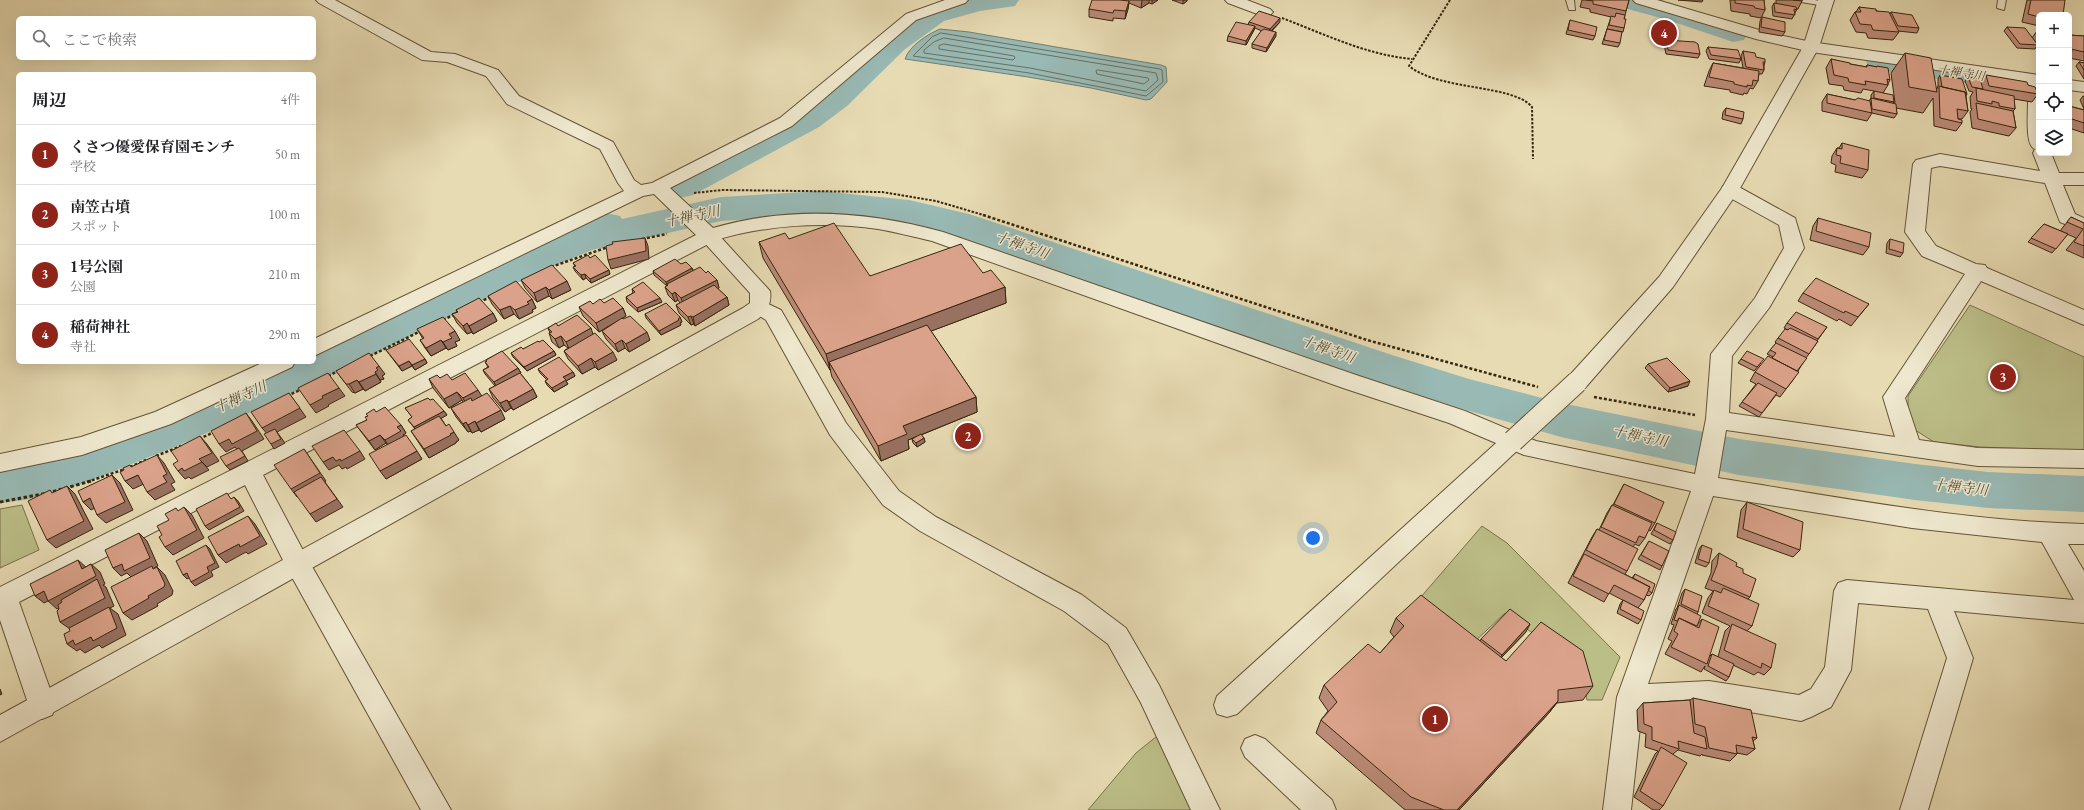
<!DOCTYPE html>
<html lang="ja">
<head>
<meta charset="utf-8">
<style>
  :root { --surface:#fff; --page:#f2f2f2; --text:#202124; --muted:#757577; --line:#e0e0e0; --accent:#8f2418 }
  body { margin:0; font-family:"EB Garamond","Noto Serif JP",serif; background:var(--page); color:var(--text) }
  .controls { position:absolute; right:12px; top:12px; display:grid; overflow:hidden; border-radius:6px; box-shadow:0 4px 16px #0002 }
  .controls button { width:36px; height:36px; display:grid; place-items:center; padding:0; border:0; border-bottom:1px solid var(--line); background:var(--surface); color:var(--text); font:20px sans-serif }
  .you { position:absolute; left:1313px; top:538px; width:14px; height:14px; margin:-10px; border:3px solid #fff; border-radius:50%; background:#1a73e8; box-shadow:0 0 0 6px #1a73e833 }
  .badge { display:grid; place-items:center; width:26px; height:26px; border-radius:50%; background:var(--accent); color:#fff; font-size:13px; font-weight:700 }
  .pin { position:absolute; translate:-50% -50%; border:2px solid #fff; box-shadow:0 1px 4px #0006 }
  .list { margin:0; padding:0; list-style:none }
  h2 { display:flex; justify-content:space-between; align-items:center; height:52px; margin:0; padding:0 16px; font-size:17px }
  h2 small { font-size:13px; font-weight:400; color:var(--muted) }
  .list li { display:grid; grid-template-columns:26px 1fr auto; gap:12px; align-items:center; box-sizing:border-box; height:60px; padding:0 16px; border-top:1px solid var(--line) }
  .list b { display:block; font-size:15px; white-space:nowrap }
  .list p { margin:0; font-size:13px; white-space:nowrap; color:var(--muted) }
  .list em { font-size:13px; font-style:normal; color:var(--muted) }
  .icon { flex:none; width:22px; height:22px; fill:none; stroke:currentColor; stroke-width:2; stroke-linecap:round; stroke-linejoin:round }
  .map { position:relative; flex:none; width:2084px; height:810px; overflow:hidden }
  .search { position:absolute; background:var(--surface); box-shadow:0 4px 16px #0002; left:16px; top:16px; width:300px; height:44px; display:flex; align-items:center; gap:10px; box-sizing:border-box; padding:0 14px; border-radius:6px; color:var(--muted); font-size:15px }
  .panel { position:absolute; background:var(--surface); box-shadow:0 4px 16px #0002; left:16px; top:72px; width:300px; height:292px; border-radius:6px }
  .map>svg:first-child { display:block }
  .green { fill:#bcbe88; stroke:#7a724a }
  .water { fill:#98b9b4; stroke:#727f71 }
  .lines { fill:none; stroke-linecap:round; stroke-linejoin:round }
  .shore { stroke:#687060; stroke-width:1 }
  .river { fill:#98b9b4; fill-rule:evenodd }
  .service-casing { stroke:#645436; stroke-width:2 }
  .minor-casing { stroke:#645436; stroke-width:2 }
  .tertiary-casing { stroke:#645436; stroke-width:2 }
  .path-far2 { stroke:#38270d; stroke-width:2; stroke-dasharray:2.5 1.5; stroke-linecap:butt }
  .path-far1 { stroke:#38270d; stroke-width:2.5; stroke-dasharray:3 2; stroke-linecap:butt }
  .path { stroke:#38270d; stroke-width:3; stroke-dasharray:3.5 2.5; stroke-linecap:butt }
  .service { fill:#efe8ce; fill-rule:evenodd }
  .minor { fill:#efe8ce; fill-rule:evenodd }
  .tertiary { fill:#efe8ce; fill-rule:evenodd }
  .tertiary-bridge-casing { stroke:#645436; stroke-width:23; stroke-linecap:butt }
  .tertiary-bridge { stroke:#efe8ce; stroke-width:21 }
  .wall { fill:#bb8b77; stroke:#38270d }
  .shaded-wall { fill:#997161; stroke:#38270d }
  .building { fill:#daa28a; stroke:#38270d }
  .labels { text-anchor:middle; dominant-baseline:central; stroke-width:3; stroke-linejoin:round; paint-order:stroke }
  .far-water-label { font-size:12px; font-style:italic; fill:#504c37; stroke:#efe8ce }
  .water-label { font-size:14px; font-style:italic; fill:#504c37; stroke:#efe8ce }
</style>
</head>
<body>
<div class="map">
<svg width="2084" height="810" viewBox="0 0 2084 810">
  <rect width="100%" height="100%" fill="#e7dbb3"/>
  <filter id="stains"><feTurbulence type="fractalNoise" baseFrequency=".005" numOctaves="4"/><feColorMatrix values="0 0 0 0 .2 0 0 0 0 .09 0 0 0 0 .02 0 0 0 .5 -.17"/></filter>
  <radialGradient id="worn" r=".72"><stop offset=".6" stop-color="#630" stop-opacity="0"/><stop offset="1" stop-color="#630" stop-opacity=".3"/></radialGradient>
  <!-- green -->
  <path class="green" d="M1970,305L2084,357V451L1980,447L1934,442L1915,430L1908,410V396Z
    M22,505L39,550L0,568V509Z
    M1482,526L1507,543L1620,657L1602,700H1587L1579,667L1505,613L1470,646L1414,605Z
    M1157,736L1193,810H1088L1136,753Z"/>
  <!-- water -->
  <path class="water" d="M940,29L969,32L1161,65L1166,67L1167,82L1151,99L1146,100L1091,88L1028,77L905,59C909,46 928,34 940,29Z"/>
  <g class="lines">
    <!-- shore -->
    <path class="shore" d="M941,33L1160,69L1162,70L1163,82L1146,96L1029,73L913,56L932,37Z
      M944,38L1156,73L1158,80L1146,91L1030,68L924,53V50L934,42Z
      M944,44L1014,56L1015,58L1013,60L939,49V46Z
      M1098,70L1148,78L1149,80L1144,84L1097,74L1096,71Z"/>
    <!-- river -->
    <path class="river" d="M952,0H1019L1015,6L980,11L944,21L904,50L847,106L819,127L693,195L680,198L667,195L662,187L667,179L795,113L823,92L882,36L922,9Z
      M1612,0H1662L1744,26L1748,33L1744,40L1733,42L1665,19L1616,6Z
      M1882,52L2039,74V94L1871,69L1866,62L1871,55Z
      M821,191L909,200L969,214L1392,355L1469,379L1561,403L1739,439L1915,464L1988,472L2084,476V512L1988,508L1915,500L1739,475L1561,437L1469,411L1362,377L947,233L909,224L821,215L721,221L592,250L535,274L358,362L187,442L79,485L25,500L0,503V467L25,464L71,451L157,418L281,362H314V347L507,256L569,231L594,216L607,213L620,216L622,219L721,197Z"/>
    <!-- service casing -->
    <g class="service-casing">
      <path id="service" d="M1566,0H1574L1575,10H1569Z
        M1797,0H1815L1829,4L1825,6L1801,2Z
        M1998,0H2006L2004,10L1997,8Z"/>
    </g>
    <!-- minor casing -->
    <g class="minor-casing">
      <path id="minor" d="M316,0H335L431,52L455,54L498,70L519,96L613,142L634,180L641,185L652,183L780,118L906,14L945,0H968L965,3L916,20L792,126L670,188L713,228C788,206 868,211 943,232L1359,376L1465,411L1536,441L1695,474L1706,419L1711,354L1755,298L1784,248L1779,225L1723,194L1721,190L1723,186L1730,184L1737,186L1795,218L1804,248L1769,308L1732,356L1729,413L1895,437L1883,397L1965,274L1922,256L1905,232L1913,164L1916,160L1940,154L2040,171L2033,153L2035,149C2022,145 2031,97 2027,83L1811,52L1756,39L1636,3L1633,0H1657L1766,32L1811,42L2039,75V153H2051L2059,173H2084V185H2063L2075,214L2084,218V232L2060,222L2045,183L1940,166L1931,168L1925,231L1936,246L1976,264L1985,265L1987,268L2084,310V325L1981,281L1905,398L1919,440L1978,448L2084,450V468L1978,466L1726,430L1718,478C1839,497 1961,521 2084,524V544H2068L2084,571V623L1954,611L1973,658L1928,810H1900L1947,658L1928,609L1858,603L1851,670L1831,707L1811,717L1801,721L1709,705L1642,709L1631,810H1603L1617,697L1691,491L1524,455L1449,423L1343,388L932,241C914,237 896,232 878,229C825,221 766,225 716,240L263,475L306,556L451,810H421L288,570L245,485L19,602L56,706L52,715L42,719L32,715L0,620V587L696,235L654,194L643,196L314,356V339L624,191L618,183L600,149L507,104L486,76L447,62L422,60L319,3ZM1713,496L1912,528L2042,542L2074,600L1847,580L1838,583L1834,591L1825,667L1811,689L1799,695L1709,681L1648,684Z
        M1225,0H1247L1270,9L1273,12L1270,15H1260L1228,3Z
        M2069,80L2084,82V92L2069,90Z
        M760,300L781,310L846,423L899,491L936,517L1082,595L1126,628L1159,685L1220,810H1191L1141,703L1108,644L1064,611L920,531L883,505L830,435L766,320L753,312L750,307L753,302Z
        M264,362H295L292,367L171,424L82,455L0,472V454L81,437L155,412Z
        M1255,735L1265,739L1332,800L1336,810H1301L1245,757L1241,748L1245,739Z"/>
    </g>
    <!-- tertiary casing -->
    <g class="tertiary-casing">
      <path id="tertiary" d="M1818,0H1834L1819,47L1739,190L1673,287L1585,388L1577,390L1569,388L1566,382L1569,376L1659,277L1722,188L1803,47Z
        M709,230L716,232L770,291C772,303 767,311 758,319L0,742V715L743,308L750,303V293L702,240L699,236L702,232Z
        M1513,432L1521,435L1524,441L1521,447L1237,714L1227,717L1217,714L1214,705L1217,696L1505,435Z"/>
    </g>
    <!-- path-far2 -->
    <path class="path-far2" d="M1450,0L1409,66C1440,91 1513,84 1532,107L1533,159
      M1282,18C1324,34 1367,55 1412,59
      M694,193L722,190L882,192L936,201L987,216"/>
    <!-- path-far1 -->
    <path class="path-far1" d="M983,215L1367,340L1538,387
      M642,239L667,234
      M551,267L608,247
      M479,302L491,297
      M443,320L455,314
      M370,356L421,331
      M328,376L340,370
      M287,396L302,389
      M1594,397L1695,415
      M199,439L214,432
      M156,456L181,446
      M130,467L146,460
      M87,482L125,469"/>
    <!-- path -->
    <path class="path" d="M0,502L48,493L91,481"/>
    <!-- service -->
    <use href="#service" class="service"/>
    <!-- minor -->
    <use href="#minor" class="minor"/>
    <!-- tertiary -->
    <use href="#tertiary" class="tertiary"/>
    <!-- tertiary-bridge casing -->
    <g class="tertiary-bridge-casing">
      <path id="tertiary-bridge" d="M1513,441L1577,382"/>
    </g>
    <!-- tertiary-bridge -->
    <use href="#tertiary-bridge" class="tertiary-bridge"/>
  </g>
  <!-- wall -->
  <path class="wall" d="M1123,0H1158L1152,4L1149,3L1141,8L1129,3L1128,9L1125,19L1113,18V21L1089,17V9Z
    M1172,0H1187V1L1183,4Z
    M1582,0H1629L1624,19V28L1623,32L1607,29L1611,17L1590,12V9L1580,7Z
    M1678,0H1703L1702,2Z
    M1730,0H1764L1765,10L1761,18L1750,16V14L1731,11Z
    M1776,0H1802V1L1798,9H1797L1792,19L1773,16L1772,7L1774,3L1776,4Z
    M2027,0H2065L2039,15V26L2022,22Z
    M1859,7L1890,14L1891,12L1919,28L1917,33L1898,31L1899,32L1893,40L1868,38L1866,33L1856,32L1850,20L1855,12H1856Z
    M1762,17L1785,32L1782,36L1759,32L1760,21Z
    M1570,20L1595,36L1593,40L1566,34Z
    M1249,22H1280L1272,31L1276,36L1266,52L1252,48V44L1262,31L1255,28L1254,30L1246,45L1227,41L1228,36L1248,25Z
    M1657,24L1674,34L1672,38L1656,35L1655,28Z
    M2007,27L2032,38L2037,31H2039V52L2036,47L2035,49L2017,48L2004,31Z
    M1607,29L1620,43L1618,47L1602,44Z
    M2069,35L2084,36V61L2069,58Z
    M1666,40L1700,54L1698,58L1666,54L1664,44Z
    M1708,47L1741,59L1739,63L1709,59L1706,51Z
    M1743,51L1765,62L1764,66V70L1762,74H1759L1758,81L1753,89L1750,88L1747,94L1744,93L1743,95L1730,92V90L1704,86L1709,71L1713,63L1743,68L1741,56Z
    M1905,53L1937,89L1938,86V79L1940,75L1967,94L1966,96L1968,111L1962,119H1958L1962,123L1956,131L1934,126L1933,98L1923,113L1896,108L1897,114L1894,118L1872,113L1867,121L1822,111V102L1827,94L1855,100L1869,101L1871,98V99V95L1874,91L1863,89L1861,93L1844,90L1843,86L1829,84L1826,68L1831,59L1850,64L1866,67L1867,65L1876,67L1877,66L1890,80L1888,84V85L1883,93L1894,102L1893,103H1895L1891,73Z
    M2079,62L2084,63V79L2076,66Z
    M1986,75L2028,85L2038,94L2032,102L2014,99L2015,109L2013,111L2016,128L2009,136L1972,128L1970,112L1972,109H1971L1970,97L1973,92L1969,91L1965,81L1968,77L1981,83Z
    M2083,96H2084V109L2080,100Z
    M2069,106L2084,110V133L2069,128Z
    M1726,108L1743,119L1741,124L1722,119L1723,112Z
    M1842,143L1868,170L1862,178L1835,172L1836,165L1831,163L1832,156L1837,148H1839Z
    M2071,217L2084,223V258L2066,250L2076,238L2060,231Z
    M1818,218L1869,247L1863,255L1810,240L1813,226Z
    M2044,224L2068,234L2052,253L2028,242Z
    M789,239L870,276L983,273L1005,287L1006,303L931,331L976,397L977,412L921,435L924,438L925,442L917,447L913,443L912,439L916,437L908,440L909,449L881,461L832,377L830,369V370L763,258L759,242Z
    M1890,239L1903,253L1900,257L1886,253L1887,243Z
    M590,258L610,274L591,283L586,278L583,280L575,271L573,267L575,266L573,263Z
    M681,264L692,268L693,270L706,273L717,280L719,288L718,289L727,297L729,305L695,326L694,324L691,325L679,313L676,305L680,303L678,300L675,302L668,295L665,287L667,286L654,275L653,271Z
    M521,280L571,290L552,299L549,296L537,302L525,288Z
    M632,289L662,302L638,312L627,302L626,297L633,293Z
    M1803,293L1869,304L1851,326L1839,319L1837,321L1798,301Z
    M488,296L532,299L536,308L532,310L533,312L519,319L514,314L504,319L492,304Z
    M604,303L623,308L626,316L622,318L650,340L629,352L625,348L618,352L606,339L602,331L614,323L599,332L583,316L579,307L593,304Z
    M456,310L493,313L497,321L473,334L472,332L467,334L457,323L452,314L457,312Z
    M645,314L680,317L682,322L680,323L681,325L661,335L646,318Z
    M1787,323L1827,327L1817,341H1818L1806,358L1798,371L1793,380L1780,397L1776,395L1759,417L1739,406L1756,384L1750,381L1755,372L1773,357L1767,354L1776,343L1775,342L1778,338L1788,330L1784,328Z
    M558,326L593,334L617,360L598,370L595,367L582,374L568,359L564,351L568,348L564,345L559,348L552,342L549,333H550L548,328Z
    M417,329L460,340L455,342L457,346L448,350L446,348L431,356L425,348L420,340L423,339Z
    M539,342L554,351L556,355L527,371L513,357L511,353L523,349Z
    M386,350L425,359L427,363L415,370L412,366L402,371Z
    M1741,359L1761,363L1754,371L1738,363Z
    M486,360L518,368L521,373H520L533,389L537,397L513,410L511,408L505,412L493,398L489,389L495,386L485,374L483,370L488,367L485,362L487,361Z
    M1648,364L1688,386L1668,392L1645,368Z
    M538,369L573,372L575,376L566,381L568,384L554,392L547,385L545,381L547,380L540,373Z
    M336,371L385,374L382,376L384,379L380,380L381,382L365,391L363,389L355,393L352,392Z
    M440,378L452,380L482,396L505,419L481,432L479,430L472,433L471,431L468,432L456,417L451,408L463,402L462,400L449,408L433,388L429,379Z
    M430,400L444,411L447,415L441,418L446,426L459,440L456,442V443L429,458L411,431L415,429L408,420L412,417L405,408Z
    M376,412L401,425L406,433L403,435L422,459L386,479L387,445L386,443L375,450L356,425L367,420Z
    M1624,484L1655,523L1650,531L1648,530L1645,538L1639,546L1635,544L1633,547L1627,571L1625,574L1632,578L1635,574L1652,593L1649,596L1646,595L1644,600L1638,608L1609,593L1604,602L1568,583L1592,537L1597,529L1599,530L1607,513L1612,505H1613Z
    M1747,502L1800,550L1793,557L1737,537L1741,510Z
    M1657,523L1673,540L1670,544L1651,534Z
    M1649,541L1662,566L1660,570L1638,559Z
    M1702,545L1709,563L1706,567L1695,563L1699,549Z
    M1719,553L1736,566L1743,573L1750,597L1748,599L1752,626L1747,631L1771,668L1764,675L1758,672L1754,675L1733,665L1729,677L1726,681L1704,669L1705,666L1701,672L1665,654L1672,641L1668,639L1674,625L1671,624L1676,609L1677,608L1682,593L1685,589L1698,612L1697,614V625L1702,619L1710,656L1712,654L1718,657L1725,631L1730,626L1702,613L1708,598L1713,591L1705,588L1711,573L1712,561Z
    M1623,600L1641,620L1638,624L1617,613L1620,604Z
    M1396,618L1480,641L1481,639L1526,632L1501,658L1506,661L1593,686L1583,700L1557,703L1548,714L1459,810H1406L1404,809L1316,733L1321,720L1328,711L1319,698L1324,685L1380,653L1394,637L1390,632Z
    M1693,698L1757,738L1753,741L1755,749L1747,755L1737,753V754L1730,761L1702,755V754L1700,756L1678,750L1673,754L1663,806L1659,810H1653L1634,797L1655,754L1658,751L1645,747L1646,734L1638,731L1637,710L1643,703L1690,700Z"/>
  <!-- shaded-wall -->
  <path class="shaded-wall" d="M1142,0H1149V3L1141,8Z
    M1152,0H1158L1152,4Z
    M1183,0H1187V1L1183,4Z
    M1129,1L1128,9L1125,19L1126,11Z
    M1280,18V22L1269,33L1270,29Z
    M1255,26L1254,30L1246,45V41Z
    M1276,32V36L1266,52L1267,48Z
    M645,238L648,246L649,259L611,269L608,260Z
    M692,268L693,272L667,284V286L666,282Z
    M609,270L610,274L591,283L590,279Z
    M585,274L586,278L583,280L581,275Z
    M717,280L719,288L684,307L681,298Z
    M567,281L571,290L552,299L549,290Z
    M546,287L549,296L537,302L534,293Z
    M1005,287L1006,303L833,368L829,362L830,369V370L826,354Z
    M675,292L678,300L675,302L672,294Z
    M727,297L729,305L695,326L693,317Z
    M660,298L662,302L638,312L637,308Z
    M532,299L536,308L532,310L533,312L519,319L515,310L527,302Z
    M510,306L514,314L504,319L500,310Z
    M623,308L626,316L599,332L596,323Z
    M493,313L497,321L473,334L469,326Z
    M691,316L694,324L691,325L688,317Z
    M680,317L682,322L680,323L681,325L661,335L659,331Z
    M467,323L472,332L467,334L463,326Z
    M591,328L594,337L570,351L566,342Z
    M455,331L460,340L455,342L457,346L448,350L443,342L449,334Z
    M647,332L650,340L629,352L626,344Z
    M561,336L564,345L559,348L555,339Z
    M441,340L446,348L431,356L426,348Z
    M622,340L625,348L618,352L615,344Z
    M554,351L556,355L527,371L524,367Z
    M613,352L617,360L598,370L595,362Z
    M591,358L595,367L582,374L578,366Z
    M425,359L427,363L415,370L412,365Z
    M409,361L412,366L402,371L399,366Z
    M379,366L385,374L382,376L384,379L380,380L375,372L376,368Z
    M518,368L521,373L496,386L494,382Z
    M573,372L575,376L566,381L568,384L554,392L552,388L563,377Z
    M376,374L381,382L365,391L359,382Z
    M357,380L363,389L355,393L349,384Z
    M1690,381L1688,386L1668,392L1670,388Z
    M339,388L345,396L328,405L329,406L316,413L310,405L322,396Z
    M533,389L537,397L513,410L509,402Z
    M478,390L483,398L467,406L463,398Z
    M457,392L462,400L449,408L444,399Z
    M289,393L306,417L277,432L285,443L274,449L271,444L269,436L262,428Z
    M976,397L977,412L908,440L909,449L881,461L878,446L903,426Z
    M507,400L511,408L505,412L500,403Z
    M501,410L505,419L481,432L476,423Z
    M444,411L447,415L417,432L414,427Z
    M246,413L252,421L264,439L242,451L248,461L230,470L226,466L239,452L235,447L226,452L219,444Z
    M475,421L479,430L472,433L468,425Z
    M466,422L471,431L468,432L463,424Z
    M401,425L406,433L403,435L406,439L390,448L385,440L397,427Z
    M454,432L459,440L456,442V443L429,458L424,449Z
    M380,435L386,443L375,450L369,441Z
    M200,436L207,444L219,461L207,467L199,459Z
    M924,438L925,442L917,447L916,443Z
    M304,449L326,481L325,482L343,507L316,522L310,514L325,482L297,497L291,489Z
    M360,451L365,459L347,469L346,467L342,469L339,465L329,470L323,462L333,457L340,459Z
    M417,451L422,459L386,479L380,471Z
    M157,455L164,463L175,482L171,484L175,490L155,500L147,492L163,476Z
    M202,462L209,470L191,479L189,477L185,479L178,471L182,468Z
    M112,475L120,483L133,510L106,523L97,515Z
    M138,475L146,483L133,489L125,481Z
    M67,486L75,494L93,529L56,548L47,540Z
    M234,497L238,501L244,511L209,530L205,526Z
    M90,498L99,506L91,510L83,502Z
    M184,507L192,515L204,538L173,555L165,547Z
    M248,516L255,524L267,544L248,554L246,552L226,563L218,555L239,544Z
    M139,533L147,541L158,566L154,568L160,574L133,579L127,573L121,576L113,568Z
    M206,545L210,549L219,567L211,571L213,576L195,586L191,582L207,567Z
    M78,560L87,568L82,569Z
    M91,564L100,572L105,584L103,585L106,587L114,606L110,608L118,614L126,635L102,648L99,645L85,653L80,649L77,651L67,644L73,640L91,637L117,628L70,629L60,622L100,586L57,609L48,601L44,603L35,596Z
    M157,567L165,575L173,591L172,595L157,604L158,606L132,620L123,613L148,596Z
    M187,573L191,577L187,579L183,575Z
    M1530,624L1526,632L1497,662L1502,655Z
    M0,689L2,694L0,695Z
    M1558,701L1548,714L1459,810H1457Z"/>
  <!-- building -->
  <path class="building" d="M1092,0H1120L1129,1L1126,11L1114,10L1113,13L1089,9Z
    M1586,0H1629L1626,11L1593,4V1Z
    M1735,0H1764L1765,10L1755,8L1754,6L1735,3Z
    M1793,0H1802V1Z
    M2031,0H2065L2063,15H2039V17L2028,14Z
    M1774,3L1796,7L1797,10L1794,9L1795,15L1775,12Z
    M1859,7L1876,9V11L1889,12L1899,32L1873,30L1871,25L1860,24L1855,12H1861Z
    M1259,11L1280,18L1270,29L1249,22Z
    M1891,12L1912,15L1919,28L1898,26Z
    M1616,13L1625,15L1624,19H1626L1624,28L1609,25L1611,16L1615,17Z
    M1762,17L1785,22V32L1761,27Z
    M1570,20L1597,27L1595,36L1568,30Z
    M1236,22L1255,26L1246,41L1228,36Z
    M1657,24L1674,27V34L1657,31Z
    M2007,27L2025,28L2038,45L2020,44Z
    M1264,29L1276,32L1267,48L1252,44L1261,31Z
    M1607,29L1622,32L1620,43L1604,40Z
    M2069,35L2084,36V52L2071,49L2072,52H2069Z
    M1666,40L1695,42L1698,44L1700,54L1668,50Z
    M1708,47L1738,50L1741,59L1711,55Z
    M1743,51L1755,53L1756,57L1765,59V62H1763L1764,70L1746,67Z
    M1905,53L1931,58L1937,92L1909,87Z
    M1831,59L1850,63V64L1867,67V65L1877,67V66L1888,68L1890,80L1887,79L1888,85L1865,81L1866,85L1849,82L1848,78L1834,75Z
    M2079,62L2084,63V70Z
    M1713,63L1759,71L1758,81L1753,80L1752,86L1747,85V87L1734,84V82L1709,77Z
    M1940,75L1962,79L1967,94H1966L1965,92L1942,87Z
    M1986,75L2027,82L2028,85L2035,87L2038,94L1989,86Z
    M1968,77L1980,79L1983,89L1972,87Z
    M1939,86L1965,92L1968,111L1957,109L1958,119L1962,120V123L1940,118Z
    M1976,88L2014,96L2015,109L1999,106V103L1992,101V104L1977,101Z
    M1874,91L1893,95L1894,102L1874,98Z
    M1827,94L1855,100L1858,98L1870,101L1872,113L1827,103Z
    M1871,98L1896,104L1897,114L1872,109Z
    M1976,103L2013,111L2016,128L1978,119Z
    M2069,106L2084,110V123L2069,118Z
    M1726,108L1744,112L1743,119L1725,115Z
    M1842,143L1869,150L1868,170L1840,163L1841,156L1836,155L1837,148L1842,149Z
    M2071,217L2084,223V246L2074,242L2083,229L2067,222Z
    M1818,218L1871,233L1869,247L1816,231Z
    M834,223L870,276L961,244L983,273L991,270L1005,287L826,354L759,242L785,233L789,239Z
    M2044,224L2068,234L2056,249L2031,238Z
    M645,238L646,251L608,260L606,246L613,244L612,242Z
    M1890,239L1904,243L1903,253L1889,249Z
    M588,255L590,258L595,255L609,270L590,279L585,274L581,275L573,267L576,266L573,263Z
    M675,259L681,264L686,262L692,268L666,282L653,271Z
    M552,265L567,281L549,290L546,287L534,293L521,280Z
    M700,267L706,273L708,271L717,280L681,298L675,292L672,294L665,287L668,285L667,284Z
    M1816,278L1869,304L1858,317L1845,311L1844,313L1803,293Z
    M516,281L532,299L527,302L529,304L515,310L510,306L500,310L488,296Z
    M643,282L660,298L637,308L626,297L635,292L632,289Z
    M714,285L727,297L693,317L691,316L688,317L676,305Z
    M479,298L493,313L469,326L467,323L463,326L452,314L458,312L456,310Z
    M613,298L623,308L596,323L579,307L590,301L593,304L600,299L604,303Z
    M666,303L680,317L678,319L679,320L659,331L645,314Z
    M1796,312L1827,327L1818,339L1787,323Z
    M577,315L591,328L566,342L561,336L555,339L549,333L552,332L548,328L556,323L558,326Z
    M630,316L647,332L626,344L622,340L615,344L602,331L622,318L623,319Z
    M443,317L455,331L449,334L452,338L443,342L441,340L426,348L420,340L424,338L417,329Z
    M927,325L976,397L903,426L907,434L878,446L829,362Z
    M1790,328L1818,341L1809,354L1778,338L1785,329L1788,330Z
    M595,333L613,352L595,362L591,358L578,366L564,351Z
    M409,339L425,359L412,365L409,361L399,366L386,350Z
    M543,340L554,351L524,367L511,353L521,347L523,349L538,341L539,342Z
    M1776,343L1807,358L1797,371L1772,358L1776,353L1770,350Z
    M502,351L518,368L494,382L483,370L489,367L485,362L487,361L486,360Z
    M1747,351L1764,359L1757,367L1741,359Z
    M369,353L379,366L376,368L378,370L375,372L376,374L359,382L357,380L349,384H346L336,371Z
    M1768,356L1799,372L1786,389L1755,372Z
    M559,357L573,372L563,377L566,380L552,388L545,381L548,379L538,369Z
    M1667,358L1690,381L1670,388L1648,364Z
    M328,373L339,388L322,396L323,398L310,405L298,388Z
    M465,373L478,390L463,398L457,392L444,399L429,379L437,375L440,378L447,374L452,380Z
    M520,373L533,389L509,402L507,400L500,403L489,389Z
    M1758,383L1777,393L1762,413L1742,402Z
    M289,393L300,408L262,428L251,412Z
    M487,393L501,410L476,423L475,421L468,425L466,422L463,424L451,408L471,398L472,401Z
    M428,398L430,400L433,399L444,411L414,427L408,420L412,417L405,408Z
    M385,407L401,425L397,427L401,431L385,440L380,435L369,441L356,425L367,420L365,417L368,416L366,414L374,409L376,412Z
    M246,413L257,431L232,444L229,439L219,444L211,431Z
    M439,416L446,426L449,424L454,432L450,434L451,435L424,449L411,431Z
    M275,429L281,439L271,444L264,434Z
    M344,430L360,451L341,461L340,459L336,461L333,457L323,462L312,446Z
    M921,434L924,438L916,443L912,439Z
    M406,435L417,451L380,471L369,454Z
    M200,436L212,453L199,459L202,462L184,471L182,468L178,471L173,464L178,461L171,451Z
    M239,448L245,456L226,466L220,457Z
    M304,449L320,473L291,489L274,465Z
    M157,455L167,474L163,476L167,482L147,492L138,475L125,481L120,472L124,470L123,468L130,465L131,467Z
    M112,475L125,502L97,515L90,498L83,502L78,491Z
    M321,477L337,499L310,514L294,492Z
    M1624,484L1664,502L1655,523L1614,504Z
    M67,486L84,521L47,540L28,501L50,490L52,493Z
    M227,493L231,499L234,497L240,507L205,526L196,509Z
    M1747,502L1803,522L1800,550L1743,529Z
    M1612,505L1652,523L1645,538L1639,536L1636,543L1601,527Z
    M184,507L197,530L165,547L159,537L162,535L157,526L169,520L165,514L176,508L178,511Z
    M248,516L260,536L240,547L239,544L218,555L208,537Z
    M1657,523L1676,532L1673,540L1654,530Z
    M1597,529L1638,549L1627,571L1586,550Z
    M139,533L150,558L124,571L122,564L113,568L105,550Z
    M1649,541L1669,551L1662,566L1641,555Z
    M206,545L215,563L207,567L209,572L191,582L187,573L183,575L176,561Z
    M1702,545L1712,549L1709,563L1698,559Z
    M1719,553L1737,563L1736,566L1743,569V573L1756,579L1750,597L1711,580L1717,565Z
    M1584,554L1650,587L1644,600L1614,585L1609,594L1573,576Z
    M78,560L82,569L91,564L96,576L48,601L44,591L35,596L30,584Z
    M152,566L153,569L157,567L165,584L164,587L148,596L149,598L123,613L111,587Z
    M1635,574L1655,584L1652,593L1648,590L1650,587L1633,578Z
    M97,579L105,598L60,622L57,611L59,609L58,605L62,602L61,600Z
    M1723,588L1759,604L1752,626L1708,606L1714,590L1721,593Z
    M1685,589L1702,596L1698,612L1681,604Z
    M1421,595L1506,661L1541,622L1583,651L1593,686L1558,690V701L1457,810H1444L1411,797L1321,720L1337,702L1324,685L1368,644L1380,653L1404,626L1396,618Z
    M1623,600L1644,611L1641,620L1620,609Z
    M1679,605L1701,616L1697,626L1679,618L1677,621L1674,620Z
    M109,607L117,628L93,641L91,637L75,645L73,640L67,644L64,634L70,631L69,628Z
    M1510,609L1530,624L1502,655L1481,639Z
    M1679,618L1699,628L1702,619L1719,627L1707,664L1671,647L1678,634L1674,631Z
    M1732,624L1776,644L1771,668L1762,663L1761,668L1724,650Z
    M1712,654L1734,664L1729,677L1708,666Z
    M1693,698L1751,710L1757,738L1752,737L1755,749L1736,745L1737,754L1709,748L1705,727L1695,724Z
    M1690,700L1694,733L1705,737L1707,749L1678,741L1679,749L1652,740V727L1644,724L1643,703Z
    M1661,747L1687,763L1663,806L1640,791Z"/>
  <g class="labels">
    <!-- far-water labels -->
    <g class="far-water-label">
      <text transform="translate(1961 73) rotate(8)">十禅寺川</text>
    </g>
    <!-- water labels -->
    <g class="water-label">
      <text transform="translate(692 216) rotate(-12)">十禅寺川</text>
      <text transform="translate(1022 245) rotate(19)">十禅寺川</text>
      <text transform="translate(1328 349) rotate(19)">十禅寺川</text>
      <text transform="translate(240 397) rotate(-25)">十禅寺川</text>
      <text transform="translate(1640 436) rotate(12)">十禅寺川</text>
      <text transform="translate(1960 487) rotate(6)">十禅寺川</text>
    </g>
  </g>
  <rect width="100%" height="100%" filter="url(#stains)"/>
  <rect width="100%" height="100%" fill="url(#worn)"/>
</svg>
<div class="controls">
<button>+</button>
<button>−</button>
<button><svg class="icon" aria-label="locate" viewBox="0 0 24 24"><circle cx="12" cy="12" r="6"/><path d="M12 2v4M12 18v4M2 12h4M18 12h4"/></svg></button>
<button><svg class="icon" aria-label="layers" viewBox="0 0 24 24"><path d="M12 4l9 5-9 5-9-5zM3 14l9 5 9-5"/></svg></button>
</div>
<div class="you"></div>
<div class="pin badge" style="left:1435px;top:719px">1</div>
<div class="pin badge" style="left:968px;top:436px">2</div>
<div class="pin badge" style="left:2003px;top:377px">3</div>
<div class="pin badge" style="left:1664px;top:33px">4</div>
<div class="search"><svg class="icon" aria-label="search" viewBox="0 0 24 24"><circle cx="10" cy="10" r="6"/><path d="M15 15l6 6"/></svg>ここで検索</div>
<section class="panel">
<h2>周辺<small>4件</small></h2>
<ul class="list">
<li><span class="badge">1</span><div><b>くさつ優愛保育園モンチ</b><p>学校</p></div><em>50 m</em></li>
<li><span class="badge">2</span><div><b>南笠古墳</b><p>スポット</p></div><em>100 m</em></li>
<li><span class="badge">3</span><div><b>1号公園</b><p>公園</p></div><em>210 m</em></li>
<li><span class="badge">4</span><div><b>稲荷神社</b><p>寺社</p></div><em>290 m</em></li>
</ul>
</section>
</div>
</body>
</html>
